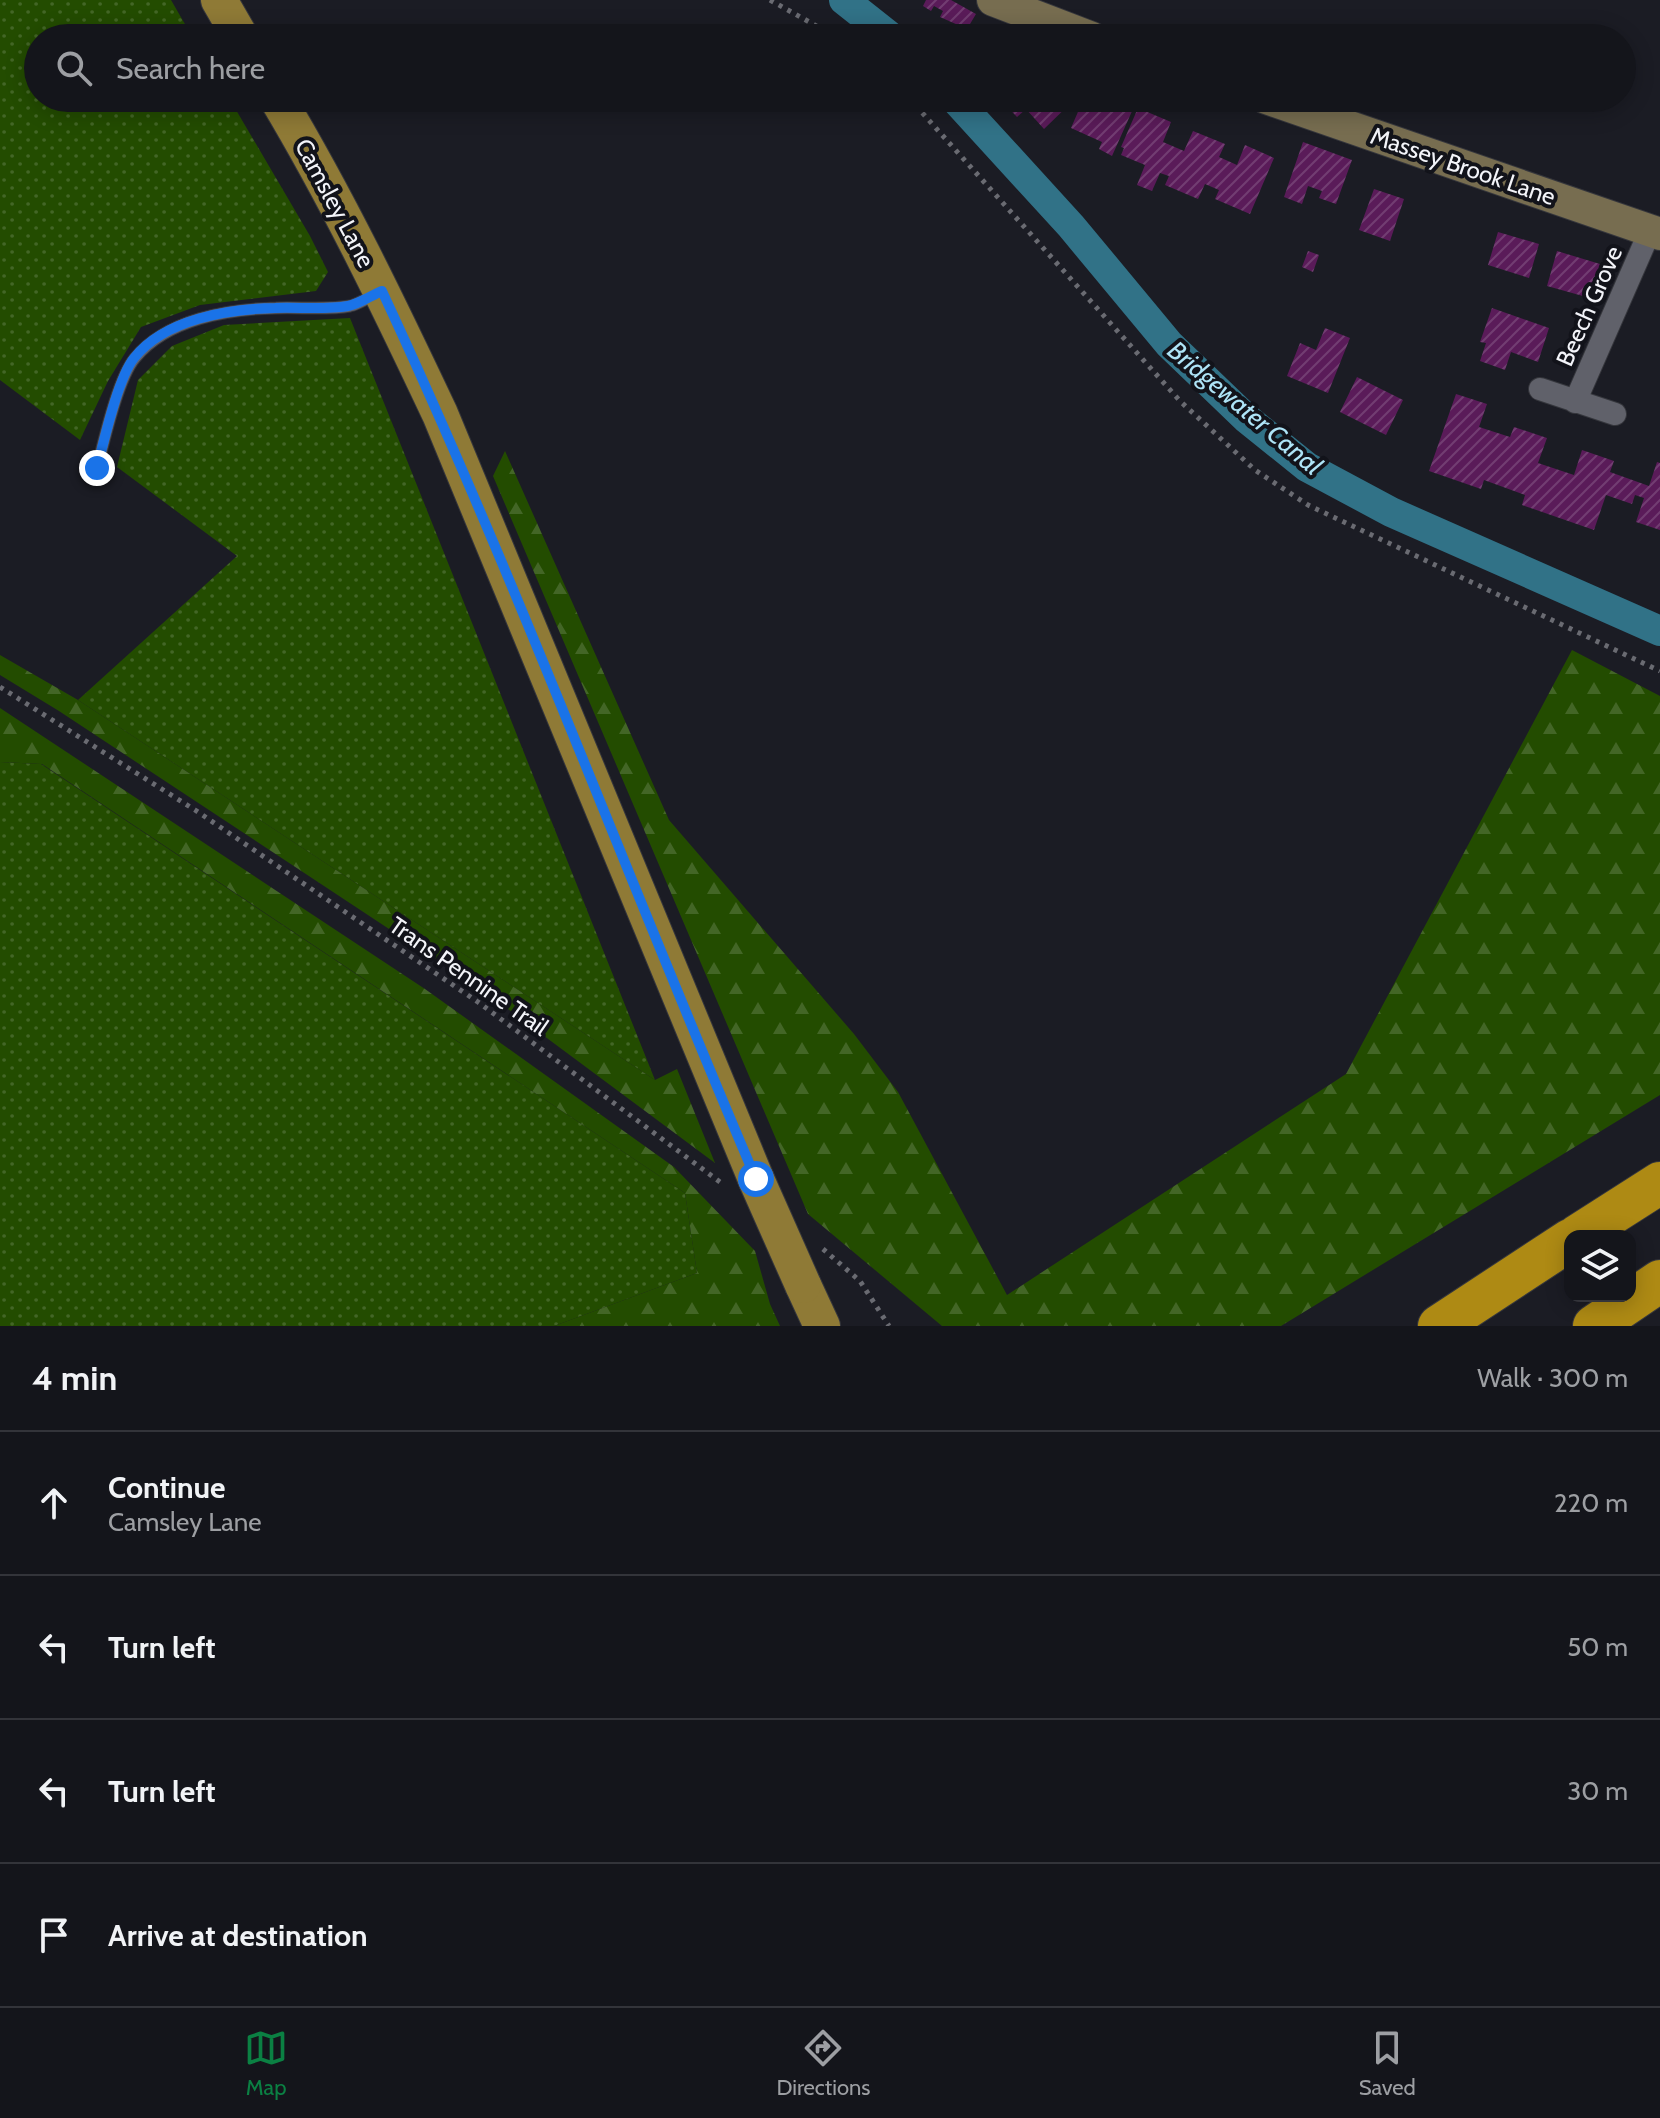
<!DOCTYPE html>
<html lang="en">
<head>
<meta charset="utf-8">
<style>
  :root { --surface:#14151b; --page:#1d1e24; --text:#f1f3f6; --muted:#9d9fa3; --line:#33343a; --accent:#0b8043 }
  body { margin:0; font-family:Cabin,sans-serif; background:var(--page); color:var(--text) }
  .controls { position:absolute; right:24px; bottom:24px; display:grid; overflow:hidden; border-radius:16px; box-shadow:0 4px 20px #0003 }
  .controls button { width:72px; height:72px; display:grid; place-items:center; padding:0; border:0; border-bottom:2px solid var(--line); background:var(--surface); color:var(--text); font:40px sans-serif }
  .stop { position:absolute; width:24px; height:24px; margin:-18px; border:6px solid #1a73e8; border-radius:50%; background:#fff }
  .stop.end { background:#1a73e8; border-color:#fff; box-shadow:0 2px 8px #0008 }
  .list { margin:0; padding:0; list-style:none }
  h2 { display:flex; justify-content:space-between; align-items:center; height:104px; margin:0; padding:0 32px; font-size:34px }
  h2 small { font-size:26px; font-weight:400; color:var(--muted) }
  .list li { display:grid; grid-template-columns:52px 1fr auto; gap:24px; align-items:center; box-sizing:border-box; height:144px; padding:0 32px; border-top:2px solid var(--line) }
  .list b { display:block; font-size:30px; white-space:nowrap }
  .list p { margin:0; font-size:26px; white-space:nowrap; color:var(--muted) }
  .list em { font-size:26px; font-style:normal; color:var(--muted) }
  .icon { flex:none; width:44px; height:44px; fill:none; stroke:currentColor; stroke-width:2; stroke-linecap:round; stroke-linejoin:round }
  .map { position:relative; flex:none; width:1660px; height:1326px; overflow:hidden }
  .search { position:absolute; background:var(--surface); box-shadow:0 4px 20px #0003; left:24px; right:24px; top:24px; height:88px; display:flex; align-items:center; gap:20px; box-sizing:border-box; padding:0 28px; border-radius:44px; color:var(--muted); font-size:30px }
  .sheet { height:680px; background:var(--surface) }
  nav { display:flex; justify-content:space-around; align-items:center; box-sizing:border-box; height:112px; border-top:2px solid var(--line); background:var(--surface); font-size:22px; color:var(--muted) }
  nav a { display:grid; justify-items:center; gap:4px }
  nav .on { color:var(--accent) }
  .map>svg:first-child { display:block }
  .grass { fill:url(#grass-dots) }
  .forest { fill:url(#forest-firs) }
  .lines { fill:none; stroke-linecap:round; stroke-linejoin:round }
  .canal { stroke:#317287; stroke-width:30 }
  .building { fill:url(#building-hatch) }
  .lane-casing { stroke:#35363c; stroke-width:13 }
  .street-casing { stroke:#35363c; stroke-width:24 }
  .secondary-casing { stroke:#35363c; stroke-width:34 }
  .primary-casing { stroke:#35363c; stroke-width:38 }
  .highway-casing { stroke:#35363c; stroke-width:44 }
  .path { stroke:#6a6b72; stroke-width:5; stroke-dasharray:4 6; stroke-linecap:butt }
  .lane { stroke:#60616a; stroke-width:11 }
  .street { stroke:#60616a; stroke-width:22 }
  .secondary { stroke:#776d50; stroke-width:32 }
  .primary { stroke:#8f7a36; stroke-width:36 }
  .highway { stroke:#ae8a14; stroke-width:42 }
  .primary-bridge-casing { stroke:#35363c; stroke-width:38; stroke-linecap:butt }
  .primary-bridge { stroke:#8f7a36; stroke-width:36 }
  .route { stroke:#1a73e8; stroke-width:10 }
  .labels { text-anchor:middle; dominant-baseline:central; stroke-width:8; stroke-linejoin:round; paint-order:stroke }
  .street-label { font-size:24px; fill:#f3f4f9; stroke:#12131a }
  .water-label { font-size:26px; font-style:italic; fill:#aee4f7; stroke:#12131a }
</style>
</head>
<body>
<div class="map">
<svg width="1660" height="1326" viewBox="0 0 1660 1326">
  <defs>
    <pattern id="grass-dots" width="8" height="8" patternUnits="userSpaceOnUse" patternTransform="scale(2)"><rect width="8" height="8" fill="#234c00"/><path d="M2 2h.1M6 6h.1" fill="none" stroke="#436626" stroke-width="1.8" stroke-linecap="round"/></pattern>
    <pattern id="forest-firs" width="22" height="20" patternUnits="userSpaceOnUse" patternTransform="scale(2)"><rect width="22" height="20" fill="#234c00"/><path d="M5 1l3.5 6h-7zM16 11l3.5 6h-7z" fill="#436626"/></pattern>
    <pattern id="building-hatch" width="6" height="6" patternUnits="userSpaceOnUse" patternTransform="scale(2)"><rect width="6" height="6" fill="#5a1b59"/><path d="M-1 1l2-2M0 6l6-6M5 7l2-2" fill="none" stroke="#723d72"/></pattern>
  </defs>
  <rect width="100%" height="100%" fill="#1b1c24"/>
  <!-- grass -->
  <path class="grass" d="M0,0H171L193,38H38V98H229L310,236L328,272L316,291L200,305L141,327L108,381L80,440L0,380Z
    M350,318L655,1080L78,700L237,556L117,467L138,380L172,346L224,325Z
    M0,762L41,764L685,1193L697,1273L554,1326H0Z"/>
  <!-- forest -->
  <path class="forest" d="M505,451L669,820L854,1034L898,1092L1007,1295L1346,1074L1572,650L1660,696V1095L1281,1326H942L808,1214L493,476Z
    M0,655L78,700L655,1080L677,1069L715,1163L489,995L59,711L0,675Z
    M0,708L425,989L674,1167L755,1251L770,1304L780,1326H554L697,1273L685,1193L42,764L0,762Z"/>
  <g class="lines">
    <!-- canal -->
    <path class="canal" d="M844,0L892,38
      M954,98L1071,226L1169,344L1246,418L1307,467L1391,512L1660,631"/>
  </g>
  <!-- building -->
  <path class="building" d="M926,0H951L976,14L967,29L940,17L943,11L934,6L931,11L923,6Z
    M999,98H1076L1044,129L1026,109L1017,117Z
    M1084,98H1108L1133,109L1112,156L1099,149L1102,142L1071,128Z
    M1138,108L1171,122L1163,142L1184,151L1193,131L1225,144L1219,157L1237,165L1245,145L1274,158L1250,214L1215,199L1219,190L1205,184L1198,199L1165,185L1169,176L1160,173L1152,191L1137,185L1145,165L1121,155L1124,148L1121,147Z
    M1303,142L1352,160L1336,204L1319,198L1322,191L1308,186L1302,204L1284,197Z
    M1374,189L1404,199L1390,241L1359,230Z
    M1498,232L1539,244L1529,278L1488,265Z
    M1308,251L1319,255L1313,272L1302,267Z
    M1557,251L1600,264L1590,298L1547,286Z
    M1492,308L1549,328L1538,362L1511,352L1505,370L1480,361L1486,343L1480,342Z
    M1325,328L1350,338L1328,393L1287,376L1300,343L1316,350Z
    M1357,377L1403,400L1386,435L1340,412Z
    M1456,394L1487,404L1479,427L1510,437L1514,427L1547,438L1538,463L1574,475L1582,450L1614,461L1610,472L1649,486L1657,462L1660,463V530L1636,522L1644,498L1635,495L1632,504L1606,495L1594,530L1522,505L1525,495L1484,480L1481,489L1429,471Z"/>
  <g class="lines">
    <!-- lane casing -->
    <g class="lane-casing">
      <path id="lane" d="M97,468C104,441 118,378 135,358C167,319 228,309 276,308C298,307 329,310 350,306C359,304 369,297 378,293"/>
    </g>
    <!-- street casing -->
    <g class="street-casing">
      <path id="street" d="M1540,389L1615,414
        M1575,402L1650,231"/>
    </g>
    <!-- secondary casing -->
    <g class="secondary-casing">
      <path id="secondary" d="M993,0L1092,38
        M1266,98L1660,234"/>
    </g>
    <!-- primary casing -->
    <g class="primary-casing">
      <path id="primary" d="M219,0L241,38
        M277,98C338,200 389,306 440,414L756,1179
        M803,1285L822,1326"/>
    </g>
    <!-- highway casing -->
    <g class="highway-casing">
      <path id="highway" d="M1577,1236L1660,1183
        M1439,1326L1570,1240
        M1594,1326L1660,1281"/>
    </g>
    <!-- path -->
    <path class="path" d="M770,0L838,38
      M909,98L1180,401L1255,470L1308,505L1660,671
      M0,687L195,810L478,1002L724,1185
      M823,1249L860,1281L889,1326"/>
    <!-- lane -->
    <use href="#lane" class="lane"/>
    <!-- street -->
    <use href="#street" class="street"/>
    <!-- secondary -->
    <use href="#secondary" class="secondary"/>
    <!-- primary -->
    <use href="#primary" class="primary"/>
    <!-- highway -->
    <use href="#highway" class="highway"/>
    <!-- primary-bridge casing -->
    <g class="primary-bridge-casing">
      <path id="primary-bridge" d="M756,1179L803,1285"/>
    </g>
    <!-- primary-bridge -->
    <use href="#primary-bridge" class="primary-bridge"/>
  </g>
  <g class="lines">
    <!-- route -->
    <path class="route" d="M97,468C104,441 118,378 134,358C165,319 228,309 275,308C298,307 325,310 348,306C359,304 372,295 382,291C518,582 629,883 756,1179"/>
  </g>
  <g class="labels">
    <!-- street labels -->
    <g class="street-label">
      <text transform="translate(1463 166) rotate(19)">Massey Brook Lane</text>
      <text transform="translate(335 203) rotate(62)">Camsley Lane</text>
      <text transform="translate(1589 306) rotate(-66)">Beech Grove</text>
      <text transform="translate(469 976) rotate(35)">Trans Pennine Trail</text>
    </g>
    <!-- water labels -->
    <g class="water-label">
      <text transform="translate(1245 408) rotate(40)">Bridgewater Canal</text>
    </g>
  </g>
</svg>
<div class="controls">
<button><svg class="icon" aria-label="layers" viewBox="0 0 24 24"><path d="M12 4l9 5-9 5-9-5zM3 14l9 5 9-5"/></svg></button>
</div>
<div class="stop" style="left:756px;top:1179px"></div>
<div class="stop end" style="left:97px;top:468px"></div>
<div class="search"><svg class="icon" aria-label="search" viewBox="0 0 24 24"><circle cx="10" cy="10" r="6"/><path d="M15 15l6 6"/></svg>Search here</div>
</div>
<section class="sheet">
<h2>4 min<small>Walk · 300 m</small></h2>
<ul class="list">
<li><svg class="icon" aria-label="ahead" viewBox="0 0 24 24"><path d="M12 20V5M6 11l6-6 6 6"/></svg><div><b>Continue</b><p>Camsley Lane</p></div><em>220 m</em></li>
<li><svg class="icon" aria-label="left" viewBox="0 0 24 24"><path d="M17 20v-9H6M10 6l-5 5 5 5"/></svg><div><b>Turn left</b></div><em>50 m</em></li>
<li><svg class="icon" aria-label="left" viewBox="0 0 24 24"><path d="M17 20v-9H6M10 6l-5 5 5 5"/></svg><div><b>Turn left</b></div><em>30 m</em></li>
<li><svg class="icon" aria-label="arrive" viewBox="0 0 24 24"><path d="M6 21V4h12l-3 4 3 4H6"/></svg><div><b>Arrive at destination</b></div></li>
</ul>
</section>
<nav>
<a class="on"><svg class="icon" aria-label="map" viewBox="0 0 24 24"><path d="M3 6l6-2 6 2 6-2v14l-6 2-6-2-6 2zM9 4v14M15 6v14"/></svg>Map</a>
<a><svg class="icon" aria-label="directions" viewBox="0 0 24 24"><path d="M12 3l9 9-9 9-9-9zM9 14v-3h6M13 9l2 2-2 2"/></svg>Directions</a>
<a><svg class="icon" aria-label="saved" viewBox="0 0 24 24"><path d="M7 4h10v16l-5-4-5 4z"/></svg>Saved</a>
</nav>
</body>
</html>
